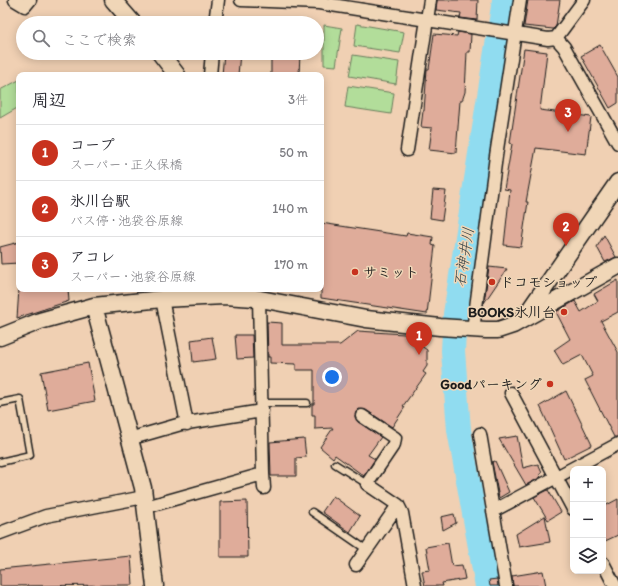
<!DOCTYPE html>
<html lang="ja">
<head>
<meta charset="utf-8">
<style>
  :root { --surface:#fff; --page:#f2f2f3; --text:#2b2b33; --muted:#7c7c81; --line:#e1e1e2; --accent:#c8321e }
  body { margin:0; font-family:Itim,"Klee One",sans-serif; background:var(--page); color:var(--text) }
  .controls { position:absolute; right:12px; bottom:12px; display:grid; overflow:hidden; border-radius:8px; box-shadow:0 2px 10px #0003 }
  .controls button { width:36px; height:36px; display:grid; place-items:center; padding:0; border:0; border-bottom:1px solid var(--line); background:var(--surface); color:var(--text); font:20px sans-serif }
  .you { position:absolute; left:332px; top:377px; width:14px; height:14px; margin:-10px; border:3px solid #fff; border-radius:50%; background:#1a73e8; box-shadow:0 0 0 6px #1a73e833 }
  .badge { display:grid; place-items:center; width:26px; height:26px; border-radius:50%; background:var(--accent); color:#fff; font-size:13px; font-weight:700 }
  .pin { position:absolute; translate:-50% -33px; filter:drop-shadow(0 1px 2px #0008) }
  .pin::after { content:''; position:absolute; top:21px; width:14px; height:12px; background:inherit; clip-path:polygon(0 0,100% 0,50% 100%) }
  .list { margin:0; padding:0; list-style:none }
  h2 { display:flex; justify-content:space-between; align-items:center; height:52px; margin:0; padding:0 16px; font-size:17px }
  h2 small { font-size:13px; font-weight:400; color:var(--muted) }
  .list li { display:grid; grid-template-columns:26px 1fr auto; gap:12px; align-items:center; box-sizing:border-box; height:56px; padding:0 16px; border-top:1px solid var(--line) }
  .list b { display:block; font-size:15px; white-space:nowrap }
  .list p { margin:0; font-size:13px; white-space:nowrap; color:var(--muted) }
  .list em { font-size:13px; font-style:normal; color:var(--muted) }
  .icon { flex:none; width:22px; height:22px; fill:none; stroke:currentColor; stroke-width:2; stroke-linecap:round; stroke-linejoin:round }
  .map { position:relative; flex:none; width:618px; height:586px; overflow:hidden }
  .search { position:absolute; background:var(--surface); box-shadow:0 2px 10px #0003; left:16px; top:16px; width:308px; height:44px; display:flex; align-items:center; gap:10px; box-sizing:border-box; padding:0 14px; border-radius:22px; color:var(--muted); font-size:15px }
  .panel { position:absolute; background:var(--surface); box-shadow:0 2px 10px #0003; left:16px; top:72px; width:308px; height:220px; border-radius:8px }
  .map>svg:first-child { display:block }
  .green { fill:#b2dd9a; stroke:#677c5b }
  .lines { fill:none; stroke-linecap:round; stroke-linejoin:round }
  .river { stroke:#90dcf0; stroke-width:24 }
  .building { fill:#dfac9a; stroke:#1c1c1c }
  .lane-casing { stroke:#1c1c1c; stroke-width:9 }
  .street-casing { stroke:#1c1c1c; stroke-width:15 }
  .secondary-casing { stroke:#1c1c1c; stroke-width:19 }
  .lane { stroke:#f0d6b7; stroke-width:6 }
  .street { stroke:#f0d6b7; stroke-width:12 }
  .secondary { stroke:#f0d6b7; stroke-width:16 }
  .poi-dot { fill:#c8321e; stroke:#f0d6b7; stroke-width:1.5 }
  .labels { text-anchor:middle; dominant-baseline:central; stroke-width:3; stroke-linejoin:round; paint-order:stroke }
  .poi-label { font-size:14px; font-weight:bold; fill:#1c1c1c; stroke:#f0d6b7; text-anchor:start }
  .water-label { font-size:15px; font-style:italic; fill:#334246; stroke:#f0d6b7 }
</style>
</head>
<body>
<div class="map">
<svg width="618" height="586" viewBox="0 0 618 586">
  <rect width="100%" height="100%" fill="#f0d0b3"/>
  <filter id="ink" filterUnits="userSpaceOnUse"><feTurbulence type="fractalNoise" baseFrequency=".025" numOctaves="2"/><feDisplacementMap in="SourceGraphic" scale="8" xChannelSelector="R" yChannelSelector="G"/><feConvolveMatrix kernelMatrix="1 2 1 2 8 2 1 2 1" color-interpolation-filters="sRGB"/></filter>
  <g filter="url(#ink)">
    <!-- green -->
    <path class="green" d="M357,24L404,32L400,53L354,46Z
      M324,25L342,28L336,66L324,65Z
      M353,55L399,62L396,84L349,76Z
      M19,80V107L0,118V90Z
      M348,86L394,93L391,114L345,107Z"/>
    <g class="lines">
      <!-- river -->
      <path class="river" d="M487,586L459,430L453,351L455,314L504,0"/>
    </g>
    <!-- building -->
    <path class="building" d="M437,0H478L477,20L460,18L461,13L436,10Z
      M528,0H560L556,26L553,29L524,26Z
      M458,32L471,34L470,52H467L465,92L462,101H460L456,153L429,150L432,128L421,127L423,111H424L427,69H429L434,34L457,36Z
      M600,45L618,77V103L610,108L581,56Z
      M524,49L547,52L540,110L591,117L586,154L536,148L526,202H528L521,247L504,245L510,190L504,189L512,144L510,143Z
      M224,53H240L238,75H222Z
      M271,53H300L299,75H271Z
      M433,190L446,191L442,220L430,218Z
      M321,223L406,236L407,233L433,237L432,245L435,246L427,314L321,298Z
      M604,235L616,257L605,262L597,247Z
      M19,242V263L1,264L0,247Z
      M489,267L507,269L484,303Z
      M618,280V312L601,321L618,352V437H614L585,380L593,376L582,355L563,365L554,350L570,339L556,312L575,301L581,312L598,301L594,294Z
      M19,289H68L69,301L17,318Z
      M267,322L282,323V345H340L358,331L404,334L427,350V366L423,372L426,374L403,406L405,407L392,427L366,410L359,409L356,412L355,416L358,422L381,437L368,455L375,459L364,476L335,455L333,458L320,447L333,428L315,429V415H312V404H314V370H296V364L270,363V357H268Z
      M235,335H252L253,358L237,359Z
      M212,337L216,359L193,362L191,340Z
      M88,363L95,401L48,410L41,372Z
      M566,391L592,445L564,459L540,406Z
      M517,436L523,468L538,464L542,473L539,475L541,477L526,485L499,439Z
      M304,439L306,457L296,458V476H271L270,442Z
      M495,461L509,492L499,498L492,462Z
      M548,490L561,512L548,520L534,497Z
      M333,496L360,516L350,532L322,512Z
      M618,499V535L603,542V507Z
      M247,501L248,557H220V502Z
      M454,514L456,523L443,530L441,517Z
      M545,516L550,542L519,547L516,534Z
      M448,543L452,566L462,565L465,579L442,583L443,586H425L422,571L430,570L426,547Z
      M131,556L133,585L0,586V569Z
      M543,571L546,586H513L512,576Z
      M497,579L498,586H490L489,580Z"/>
    <g class="lines">
      <!-- lane casing -->
      <g class="lane-casing">
        <path id="lane" d="M0,403L20,399L30,455L0,462
          M262,403H307
          M335,464L367,484
          M312,512L367,550"/>
      </g>
      <!-- street casing -->
      <g class="street-casing">
        <path id="street" d="M15,0L25,6L30,0
          M241,0L319,3L548,39L556,38
          M584,0L556,38L564,47L618,143
          M215,23L218,0
          M210,75L212,53
          M407,150L430,0
          M162,299L187,424
          M473,330L496,156L520,0
          M511,393L573,509
          M362,416L395,438L394,444L367,484L398,505L402,513L415,586
          M480,434L506,586
          M129,439L181,424L262,411
          M263,474L264,488
          M146,507L263,474L259,299
          M493,511L618,444
          M0,533L46,516L144,497
          M603,563L615,586
          M356,565L398,505"/>
      </g>
      <!-- secondary casing -->
      <g class="secondary-casing">
        <path id="secondary" d="M113,0L133,23
          M160,53L177,75
          M94,306L143,488L155,586
          M526,315L618,182
          M0,337L40,321L94,306L162,299L224,296L255,298L366,319L440,327L486,330H498L513,325L618,266"/>
      </g>
      <!-- lane -->
      <use href="#lane" class="lane"/>
      <!-- street -->
      <use href="#street" class="street"/>
      <!-- secondary -->
      <use href="#secondary" class="secondary"/>
    </g>
  </g>
  <!-- markers -->
  <g class="poi-dot">
    <circle cx="355" cy="272" r="4"/>
    <circle cx="492" cy="282" r="4"/>
    <circle cx="564" cy="312" r="4"/>
    <circle cx="550" cy="384" r="4"/>
  </g>
  <g class="labels">
    <!-- poi labels -->
    <g class="poi-label">
      <text x="363" y="272">サミット</text>
      <text x="500" y="282">ドコモショップ</text>
      <text x="556" y="312" text-anchor="end">BOOKS氷川台</text>
      <text x="542" y="384" text-anchor="end">Goodパーキング</text>
    </g>
    <!-- water labels -->
    <g class="water-label">
      <text transform="translate(464 257) rotate(-81)">石神井川</text>
    </g>
  </g>
</svg>
<div class="controls">
<button>+</button>
<button>−</button>
<button><svg class="icon" aria-label="layers" viewBox="0 0 24 24"><path d="M12 4l9 5-9 5-9-5zM3 14l9 5 9-5"/></svg></button>
</div>
<div class="you"></div>
<div class="pin badge" style="left:419px;top:355px">1</div>
<div class="pin badge" style="left:566px;top:246px">2</div>
<div class="pin badge" style="left:568px;top:132px">3</div>
<div class="search"><svg class="icon" aria-label="search" viewBox="0 0 24 24"><circle cx="10" cy="10" r="6"/><path d="M15 15l6 6"/></svg>ここで検索</div>
<section class="panel">
<h2>周辺<small>3件</small></h2>
<ul class="list">
<li><span class="badge">1</span><div><b>コープ</b><p>スーパー · 正久保橋</p></div><em>50 m</em></li>
<li><span class="badge">2</span><div><b>氷川台駅</b><p>バス停 · 池袋谷原線</p></div><em>140 m</em></li>
<li><span class="badge">3</span><div><b>アコレ</b><p>スーパー · 池袋谷原線</p></div><em>170 m</em></li>
</ul>
</section>
</div>
</body>
</html>
